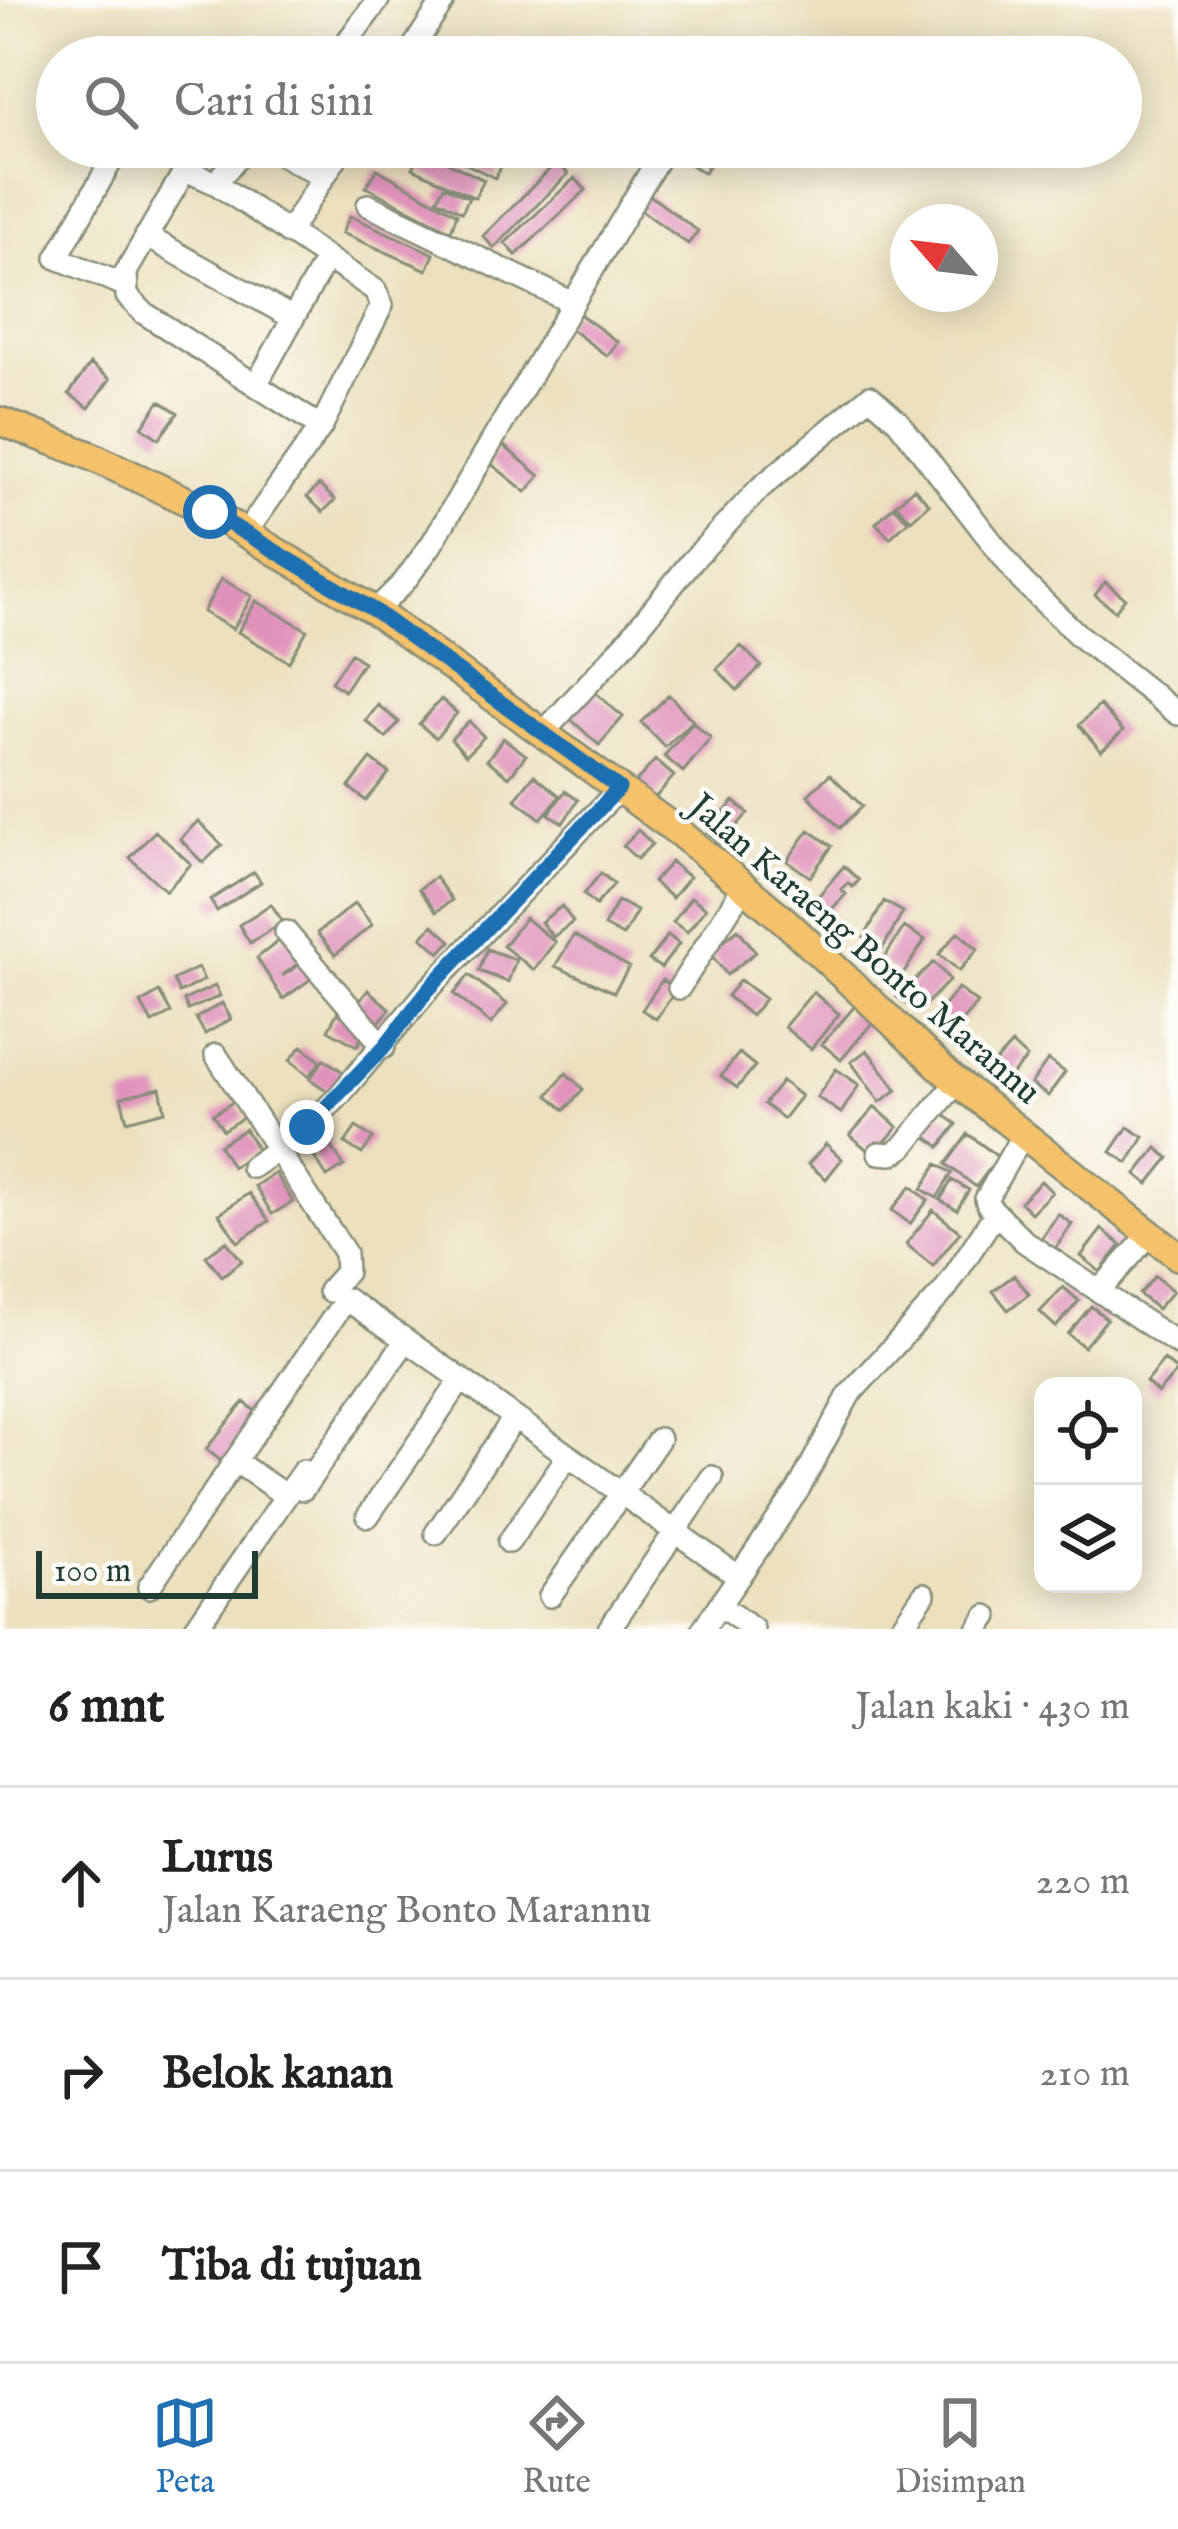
<!DOCTYPE html>
<html lang="id">
<head>
<meta charset="utf-8">
<style>
  :root { --surface:#fff; --page:#f6f6f6; --text:#222; --muted:#767676; --line:#e0e0e0; --accent:#1f6fb2 }
  body { margin:0; font-family:"IM FELL English",serif; background:var(--page); color:var(--text) }
  .controls { position:absolute; right:36px; bottom:36px; display:grid; overflow:hidden; border-radius:24px; box-shadow:0 6px 30px #0003 }
  .controls button { width:108px; height:108px; display:grid; place-items:center; padding:0; border:0; border-bottom:3px solid var(--line); background:var(--surface); color:var(--text); font:60px sans-serif }
  .compass { position:absolute; left:890px; top:204px; width:108px; height:108px; border-radius:50%; background:var(--surface); box-shadow:0 6px 30px #0003; rotate:298deg }
  .scale { position:absolute; left:36px; bottom:30px; width:222px; box-sizing:border-box; padding-left:12px; border:6px solid #1f3d34; border-top:0; font-size:33px; line-height:42px; white-space:nowrap; color:#1f3d34; -webkit-text-stroke:9px #fdfcf7; paint-order:stroke }
  .stop { position:absolute; width:36px; height:36px; margin:-27px; border:9px solid #1f6fb2; border-radius:50%; background:#fff }
  .stop.end { background:#1f6fb2; border-color:#fff; box-shadow:0 3px 12px #0008 }
  .list { margin:0; padding:0; list-style:none }
  h2 { display:flex; justify-content:space-between; align-items:center; height:156px; margin:0; padding:0 48px; font-size:51px }
  h2 small { font-size:39px; font-weight:400; color:var(--muted) }
  .list li { display:grid; grid-template-columns:78px 1fr auto; gap:36px; align-items:center; box-sizing:border-box; height:192px; padding:0 48px; border-top:3px solid var(--line) }
  .list b { display:block; font-size:45px; white-space:nowrap }
  .list p { margin:0; font-size:39px; white-space:nowrap; color:var(--muted) }
  .list em { font-size:39px; font-style:normal; color:var(--muted) }
  .icon { flex:none; width:66px; height:66px; fill:none; stroke:currentColor; stroke-width:2; stroke-linecap:round; stroke-linejoin:round }
  .map { position:relative; flex:none; width:1178px; height:1629px; overflow:hidden }
  .search { position:absolute; background:var(--surface); box-shadow:0 6px 30px #0003; left:36px; right:36px; top:36px; height:132px; display:flex; align-items:center; gap:30px; box-sizing:border-box; padding:0 42px; border-radius:66px; color:var(--muted); font-size:45px }
  .sheet { height:732px; background:var(--surface) }
  nav { display:flex; justify-content:space-around; align-items:center; box-sizing:border-box; height:168px; border-top:3px solid var(--line); background:var(--surface); font-size:33px; color:var(--muted) }
  nav a { display:grid; justify-items:center; gap:6px }
  nav .on { color:var(--accent) }
  .map>svg:first-child { display:block }
  .building { fill:#e092bc }
  .lines { fill:none; stroke-linecap:round; stroke-linejoin:round }
  .minor-casing { stroke:#868e79; stroke-width:26 }
  .major-casing { stroke:#868e79; stroke-width:32 }
  .minor { stroke:#fff; stroke-width:21 }
  .major { stroke:#f5c16b; stroke-width:27 }
  .route { stroke:#1f6fb2; stroke-width:15 }
  .labels { text-anchor:middle; dominant-baseline:central; stroke-width:9; stroke-linejoin:round; paint-order:stroke }
  .street-label { font-size:36px; fill:#1f3d34; stroke:#fdfcf7 }
</style>
</head>
<body>
<div class="map">
<svg width="1178" height="1629" viewBox="0 0 1178 1629">
  <rect width="100%" height="100%" fill="#fdfcf7"/>
  <filter id="ink" filterUnits="userSpaceOnUse"><feTurbulence type="fractalNoise" baseFrequency=".00833" numOctaves="2"/><feDisplacementMap in="SourceGraphic" scale="24" xChannelSelector="R" yChannelSelector="G"/><feConvolveMatrix kernelMatrix="1 2 1 2 8 2 1 2 1" color-interpolation-filters="sRGB"/></filter>
  <filter id="wash" filterUnits="userSpaceOnUse"><feTurbulence type="fractalNoise" baseFrequency=".004" numOctaves="4" result="noise"/><feDisplacementMap in="SourceGraphic" scale="48" xChannelSelector="R" yChannelSelector="G"/><feGaussianBlur stdDeviation="2.7" result="paint"/><feColorMatrix in="noise" values="0 0 0 0 0 0 0 0 0 0 0 0 0 0 0 0 0 1.4 0 .05"/><feComposite in="paint" operator="in"/></filter>
  <g filter="url(#wash)">
    <rect width="100%" height="100%" fill="#ece0be"/>
    <g id="blocks">
      <!-- building -->
      <path class="building" d="M432,147H471L503,163L495,178Z
        M677,147H695L713,158L704,173L673,154Z
        M422,150L484,180L475,198L413,168Z
        M557,162L568,174L494,248L483,236Z
        M377,169L457,214L451,231L366,187Z
        M575,178L586,190L516,255L505,243Z
        M444,186L469,198L462,212L437,199Z
        M648,194L698,231L688,244L638,208Z
        M350,216L434,254L427,270L342,233Z
        M574,310L618,342L607,356L564,324Z
        M90,364L110,379L89,408L69,394Z
        M160,401L178,413L159,439L142,427Z
        M503,445L540,476L526,492L489,462Z
        M319,485L335,500L323,512L307,497Z
        M914,488L929,504L911,520L896,504Z
        M894,506L908,521L890,538L876,523Z
        M221,579L252,596L233,629L203,612Z
        M1105,582L1125,598L1115,611L1095,595Z
        M256,601L307,630L289,662L238,632Z
        M741,646L761,666L737,690L717,669Z
        M351,653L363,662L344,691L331,682Z
        M588,686L623,717L599,745L564,713Z
        M669,695L693,721L665,747L641,722Z
        M441,699L457,713L436,738L419,724Z
        M378,705L399,722L386,738L366,721Z
        M1100,705L1123,731L1101,751L1079,725Z
        M469,721L484,737L466,755L451,739Z
        M693,723L711,738L683,772L664,756Z
        M503,738L526,755L509,777L487,760Z
        M371,759L389,773L366,801L349,787Z
        M655,760L674,776L654,799L635,783Z
        M830,774L862,806L840,828L808,795Z
        M534,775L560,796L541,819L515,799Z
        M565,791L578,800L563,823L549,814Z
        M734,801L748,813L721,844L707,832Z
        M198,821L222,845L203,863L180,839Z
        M638,830L652,844L637,859L623,846Z
        M809,830L832,846L810,877L787,861Z
        M155,831L191,864L166,891L130,858Z
        M671,862L689,877L672,898L653,882Z
        M844,866L859,880L853,887L848,883L841,889L846,894L828,913L814,901Z
        M254,872L261,882L217,911L210,900Z
        M601,873L614,884L596,905L584,894Z
        M435,877L452,900L436,912L419,889Z
        M691,897L706,908L687,932L673,922Z
        M618,901L637,911L623,936L604,926Z
        M884,901L903,912L883,948L864,938Z
        M355,903L372,925L335,955L317,933Z
        M271,904L283,922L250,943L239,925Z
        M562,906L573,922L553,937L541,922Z
        M525,918L555,942L534,970L503,946Z
        M433,925L451,941L440,953L422,937Z
        M904,927L925,940L902,976L881,963Z
        M738,929L756,952L727,975L709,952Z
        M958,932L978,949L959,971L939,954Z
        M286,935L304,959L282,976L305,961L315,976L283,999L257,958Z
        M574,935L629,967L614,992L555,966Z
        M668,935L679,944L661,968L649,960Z
        M487,949L516,960L508,982L479,971Z
        M934,962L950,980L917,1013L897,997Z
        M198,968L204,980L179,993L173,980Z
        M469,975L507,1004L491,1024L454,994Z
        M662,980L676,990L656,1019L642,1010Z
        M740,980L765,999L751,1016L727,996Z
        M215,986L220,996L188,1010L184,1000Z
        M958,988L977,1003L949,1036L931,1021Z
        M368,990L390,1009L376,1026L354,1008Z
        M159,992L171,1013L152,1023L141,1003Z
        M813,992L839,1014L811,1049L784,1027Z
        M222,1003L231,1019L205,1034L196,1018Z
        M855,1006L873,1022L841,1060L822,1044Z
        M337,1013L367,1029L357,1046L328,1030Z
        M1012,1044L1027,1058L1003,1084L988,1070Z
        M302,1046L321,1061L309,1076L290,1060Z
        M867,1050L897,1090L880,1102L851,1062Z
        M739,1053L755,1066L737,1088L721,1076Z
        M324,1059L343,1072L329,1092L310,1079Z
        M1048,1060L1065,1072L1048,1096L1031,1084Z
        M836,1069L859,1085L841,1113L817,1097Z
        M566,1073L583,1089L565,1110L548,1095Z
        M782,1081L801,1096L783,1119L764,1104Z
        M160,1088L165,1111L127,1121L121,1097Z
        M235,1101L244,1117L223,1130L213,1114Z
        M875,1107L898,1127L873,1155L850,1135Z
        M937,1110L957,1124L940,1147L921,1132Z
        M356,1127L373,1138L362,1154L345,1143Z
        M1128,1127L1144,1137L1128,1163L1111,1152Z
        M245,1129L258,1151L232,1167L219,1145Z
        M968,1134L998,1157L976,1187L946,1164Z
        M325,1136L344,1166L327,1177L308,1147Z
        M826,1144L842,1159L826,1179L808,1164Z
        M1157,1148L1169,1158L1148,1184L1136,1174Z
        M937,1164L952,1173L937,1198L922,1189Z
        M275,1173L293,1202L272,1214L255,1186Z
        M952,1180L969,1190L957,1210L940,1200Z
        M1041,1181L1052,1192L1031,1213L1020,1202Z
        M911,1186L928,1200L910,1224L892,1210Z
        M249,1193L269,1221L238,1242L219,1214Z
        M933,1210L960,1232L933,1266L906,1244Z
        M1058,1214L1072,1224L1055,1249L1041,1239Z
        M1102,1229L1121,1245L1100,1272L1081,1256Z
        M226,1241L242,1261L222,1276L206,1256Z
        M1014,1275L1029,1294L1008,1310L993,1291Z
        M1155,1276L1173,1291L1157,1309L1139,1294Z
        M1063,1287L1079,1301L1056,1327L1040,1312Z
        M1091,1306L1107,1319L1084,1347L1068,1334Z
        M1164,1360L1177,1371L1158,1393L1146,1382Z
        M244,1402L259,1414L231,1469L206,1449Z"/>
    </g>
  </g>
  <g filter="url(#ink)">
    <use href="#blocks" fill-opacity="0" stroke="#868e79" stroke-width="3"/>
    <g class="lines">
      <!-- minor casing -->
      <g class="minor-casing">
        <path id="minor" d="M336,57L378,0
          M407,57L444,0
          M710,57L711,54
          M119,147L57,258L124,285
          M268,147L323,177
          M185,170L204,147
          M215,183L247,147
          M368,205L573,303L431,545L404,582L375,611
          M288,233L343,147
          M146,236L293,318
          M573,303L665,147
          M256,385L326,259
          M247,531L321,427L382,305L375,290L215,183L185,170L126,272L127,296L144,313L321,427
          M543,733L625,644L691,562L760,488L870,396L898,421L1022,581L1078,635L1178,714
          M286,932L384,1047
          M679,988L744,886
          M216,1055L345,1253L346,1272L329,1291
          M1022,1136L986,1199L988,1205L1025,1242L1099,1291
          M879,1153L892,1154L903,1147L957,1082
          M252,1167L300,1134L338,1097L428,990L619,789
          M1150,1234L1099,1291L1178,1344
          M303,1489L406,1340L739,1577
          M286,1496L235,1461L346,1299L406,1340
          M368,1516L461,1380
          M436,1533L514,1418
          M509,1542L567,1457
          M149,1587L235,1461
          M550,1596L659,1439
          M719,1605L753,1629
          M195,1629L303,1471
          M609,1629L712,1477
          M703,1629L798,1490L849,1395L945,1290L995,1214
          M900,1629L924,1594
          M978,1629L987,1616"/>
      </g>
      <!-- major casing -->
      <g class="major-casing">
        <path id="major" d="M0,421L89,455L210,512L375,611L680,833L786,922L953,1079L1178,1256"/>
      </g>
      <!-- minor -->
      <use href="#minor" class="minor"/>
      <!-- major -->
      <use href="#major" class="major"/>
    </g>
  </g>
  <g class="lines" filter="url(#ink)">
    <!-- route -->
    <path class="route" d="M210,512L375,611L619,788L428,990L384,1047L307,1127"/>
  </g>
  <g class="labels">
    <!-- street labels -->
    <g class="street-label">
      <text transform="translate(864 950) rotate(41)">Jalan Karaeng Bonto Marannu</text>
    </g>
  </g>
</svg>
<div class="controls">
<button><svg class="icon" aria-label="locate" viewBox="0 0 24 24"><circle cx="12" cy="12" r="6"/><path d="M12 2v4M12 18v4M2 12h4M18 12h4"/></svg></button>
<button><svg class="icon" aria-label="layers" viewBox="0 0 24 24"><path d="M12 4l9 5-9 5-9-5zM3 14l9 5 9-5"/></svg></button>
</div>
<svg class="compass" viewBox="-18 -18 36 36"><path d="M0-13l5 13h-10z" fill="#e53935"/><path d="M0 13l5-13h-10z" fill="#767676"/></svg>
<div class="scale">100 m</div>
<div class="stop" style="left:210px;top:512px"></div>
<div class="stop end" style="left:307px;top:1127px"></div>
<div class="search"><svg class="icon" aria-label="search" viewBox="0 0 24 24"><circle cx="10" cy="10" r="6"/><path d="M15 15l6 6"/></svg>Cari di sini</div>
</div>
<section class="sheet">
<h2>6 mnt<small>Jalan kaki · 430 m</small></h2>
<ul class="list">
<li><svg class="icon" aria-label="ahead" viewBox="0 0 24 24"><path d="M12 20V5M6 11l6-6 6 6"/></svg><div><b>Lurus</b><p>Jalan Karaeng Bonto Marannu</p></div><em>220 m</em></li>
<li><svg class="icon" aria-label="right" viewBox="0 0 24 24"><path d="M7 20v-9h11M14 6l5 5-5 5"/></svg><div><b>Belok kanan</b></div><em>210 m</em></li>
<li><svg class="icon" aria-label="arrive" viewBox="0 0 24 24"><path d="M6 21V4h12l-3 4 3 4H6"/></svg><div><b>Tiba di tujuan</b></div></li>
</ul>
</section>
<nav>
<a class="on"><svg class="icon" aria-label="map" viewBox="0 0 24 24"><path d="M3 6l6-2 6 2 6-2v14l-6 2-6-2-6 2zM9 4v14M15 6v14"/></svg>Peta</a>
<a><svg class="icon" aria-label="directions" viewBox="0 0 24 24"><path d="M12 3l9 9-9 9-9-9zM9 14v-3h6M13 9l2 2-2 2"/></svg>Rute</a>
<a><svg class="icon" aria-label="saved" viewBox="0 0 24 24"><path d="M7 4h10v16l-5-4-5 4z"/></svg>Disimpan</a>
</nav>
</body>
</html>
